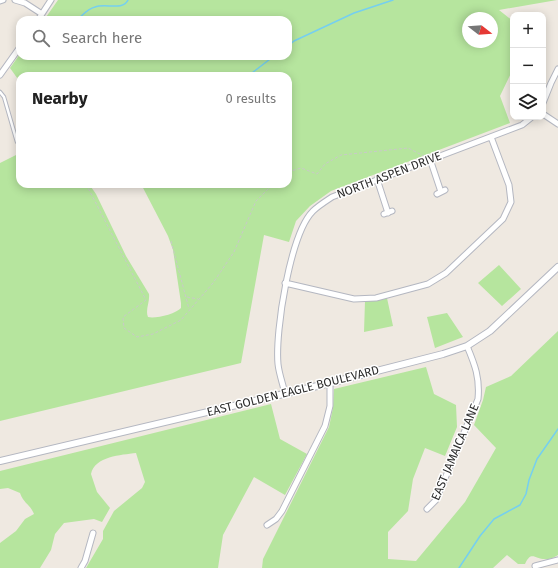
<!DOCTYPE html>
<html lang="en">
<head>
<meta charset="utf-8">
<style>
  :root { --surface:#fff; --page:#f2f2f2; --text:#222; --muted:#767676; --line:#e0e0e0 }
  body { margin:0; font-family:"Fira Sans",sans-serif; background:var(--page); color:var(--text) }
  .controls { position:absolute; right:12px; top:12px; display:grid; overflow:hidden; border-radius:8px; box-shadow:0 2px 10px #0003 }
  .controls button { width:36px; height:36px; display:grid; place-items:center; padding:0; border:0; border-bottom:1px solid var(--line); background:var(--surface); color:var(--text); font:20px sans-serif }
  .compass { position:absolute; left:462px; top:12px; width:36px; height:36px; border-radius:50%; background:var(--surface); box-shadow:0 2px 10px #0003; rotate:107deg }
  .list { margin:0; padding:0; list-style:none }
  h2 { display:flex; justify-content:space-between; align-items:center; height:52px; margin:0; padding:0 16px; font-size:17px }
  h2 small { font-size:13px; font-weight:400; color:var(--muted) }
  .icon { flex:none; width:22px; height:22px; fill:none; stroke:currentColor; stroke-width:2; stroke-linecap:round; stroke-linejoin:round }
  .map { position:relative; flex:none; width:558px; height:568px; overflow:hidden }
  .search { position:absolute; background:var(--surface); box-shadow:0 2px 10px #0003; left:16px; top:16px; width:276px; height:44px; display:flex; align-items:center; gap:10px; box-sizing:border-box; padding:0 14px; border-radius:12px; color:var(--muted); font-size:15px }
  .panel { position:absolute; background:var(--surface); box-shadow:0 2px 10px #0003; left:16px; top:72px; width:276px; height:116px; border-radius:12px }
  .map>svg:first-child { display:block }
  .green { fill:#b6e59e; fill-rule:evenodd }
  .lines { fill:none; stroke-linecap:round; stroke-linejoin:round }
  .stream { stroke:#75cff0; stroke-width:1.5 }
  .service-casing { stroke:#b4b7c1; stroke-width:4.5 }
  .minor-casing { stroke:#b4b7c1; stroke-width:7 }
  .tertiary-casing { stroke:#b4b7c1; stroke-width:8 }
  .path { stroke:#c9c9c9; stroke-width:1; stroke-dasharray:3 2; stroke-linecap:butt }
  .service { stroke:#fff; stroke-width:2.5 }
  .minor { stroke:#fff; stroke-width:5 }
  .tertiary { stroke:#fff; stroke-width:6 }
  .labels { text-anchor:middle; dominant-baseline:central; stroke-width:3; stroke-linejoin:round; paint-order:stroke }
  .street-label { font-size:12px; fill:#2e2e2e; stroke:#fff }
</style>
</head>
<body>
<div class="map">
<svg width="558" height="568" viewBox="0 0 558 568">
  <rect width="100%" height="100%" fill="#efe9e1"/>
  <!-- green -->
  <path class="green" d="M58,0H557L499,10L513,21V69L500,96L510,123L331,191L310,206L296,221L289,242L264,235L241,363L0,421V163L20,153V184H89L96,194L126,256L149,294C150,302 145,310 148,317C155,319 176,314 181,308V303L173,250L168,236L141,184H288V76H20V82L10,68L20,54V56H288V20H44ZM468,18H492V42H468Z
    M499,265L521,289L502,306L478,283Z
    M387,298L393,326L364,332L365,301Z
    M447,313L463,337L435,348L427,317Z
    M558,331V555C554,557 550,560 545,559C535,559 531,550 525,564H518L507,555L493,568H262L263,559L329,427L333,408L334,389L426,367L434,394L456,405L457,427L445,456L425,448L413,479L408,511L388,532V559L416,561L465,502L496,448L474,425L483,400L486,387L511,376Z
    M271,404L280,439L307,454L285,495L254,477L223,535L218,568H86L103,539V531L114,511L142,488L145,482L136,453C121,455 95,456 91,474L97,492L110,508L102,522L94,519L64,523L55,534L51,550L40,568H0V543L16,531L25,519L34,514C30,504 24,504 20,493L8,488L0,489V471Z"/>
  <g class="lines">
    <!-- stream -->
    <path class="stream" d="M77,20C83,15 87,9 95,7C105,3 123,11 128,0
      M288,46L294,41L354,13L393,0
      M248,76L274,56
      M459,568L480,536L494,519L520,505L526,494L529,480L537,459L558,429"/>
    <!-- service casing -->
    <g class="service-casing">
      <path id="service" d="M0,92L4,97L17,142"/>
    </g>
    <!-- minor casing -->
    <g class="minor-casing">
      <path id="minor" d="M15,0L25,3L42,14
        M0,1L3,0
        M38,20L51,0
        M0,75L20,47
        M543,103L551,83L558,69
        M543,114L558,124
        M430,159L441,192
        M377,179L388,213
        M437,194L445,190
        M384,214L392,211
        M285,283L354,299L376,298L428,284L446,273L503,219L511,202L509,185L491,137
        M285,394C283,384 279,374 278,364C275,332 290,234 313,211C318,206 326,201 332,197L522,125L532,117
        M427,509L436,500L478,399C480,378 475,365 467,346
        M267,525L276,519L282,511L325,426L330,406V383
        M535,566L558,560
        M81,568L85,561L93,533"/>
    </g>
    <!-- tertiary casing -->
    <g class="tertiary-casing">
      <path id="tertiary" d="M0,461L330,383L443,354L467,346L490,331L558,267"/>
    </g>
    <!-- path -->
    <path class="path" d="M288,172L301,168L317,174L325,164L341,155L408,148L424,156
      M86,184L146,300L123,317L124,328L137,337L153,334L181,320L213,283L234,252L256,201L273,184
      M171,241L189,309
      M187,297L198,299"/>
    <!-- service -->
    <use href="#service" class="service"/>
    <!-- minor -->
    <use href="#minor" class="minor"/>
    <!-- tertiary -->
    <use href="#tertiary" class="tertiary"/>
  </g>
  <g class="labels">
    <!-- street labels -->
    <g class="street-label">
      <text transform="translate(389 175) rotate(-21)">NORTH ASPEN DRIVE</text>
      <text transform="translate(293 391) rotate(-14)">EAST GOLDEN EAGLE BOULEVARD</text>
      <text transform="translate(455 452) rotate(-67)">EAST JAMAICA LANE</text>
    </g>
  </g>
</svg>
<div class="controls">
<button>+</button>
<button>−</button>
<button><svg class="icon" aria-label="layers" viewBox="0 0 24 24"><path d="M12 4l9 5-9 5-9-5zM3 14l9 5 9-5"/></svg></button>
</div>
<svg class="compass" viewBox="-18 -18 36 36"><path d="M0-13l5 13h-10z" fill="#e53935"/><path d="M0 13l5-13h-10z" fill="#767676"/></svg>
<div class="search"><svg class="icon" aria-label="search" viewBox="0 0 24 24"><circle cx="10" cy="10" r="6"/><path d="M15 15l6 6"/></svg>Search here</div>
<section class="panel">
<h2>Nearby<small>0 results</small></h2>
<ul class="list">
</ul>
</section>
</div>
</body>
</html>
